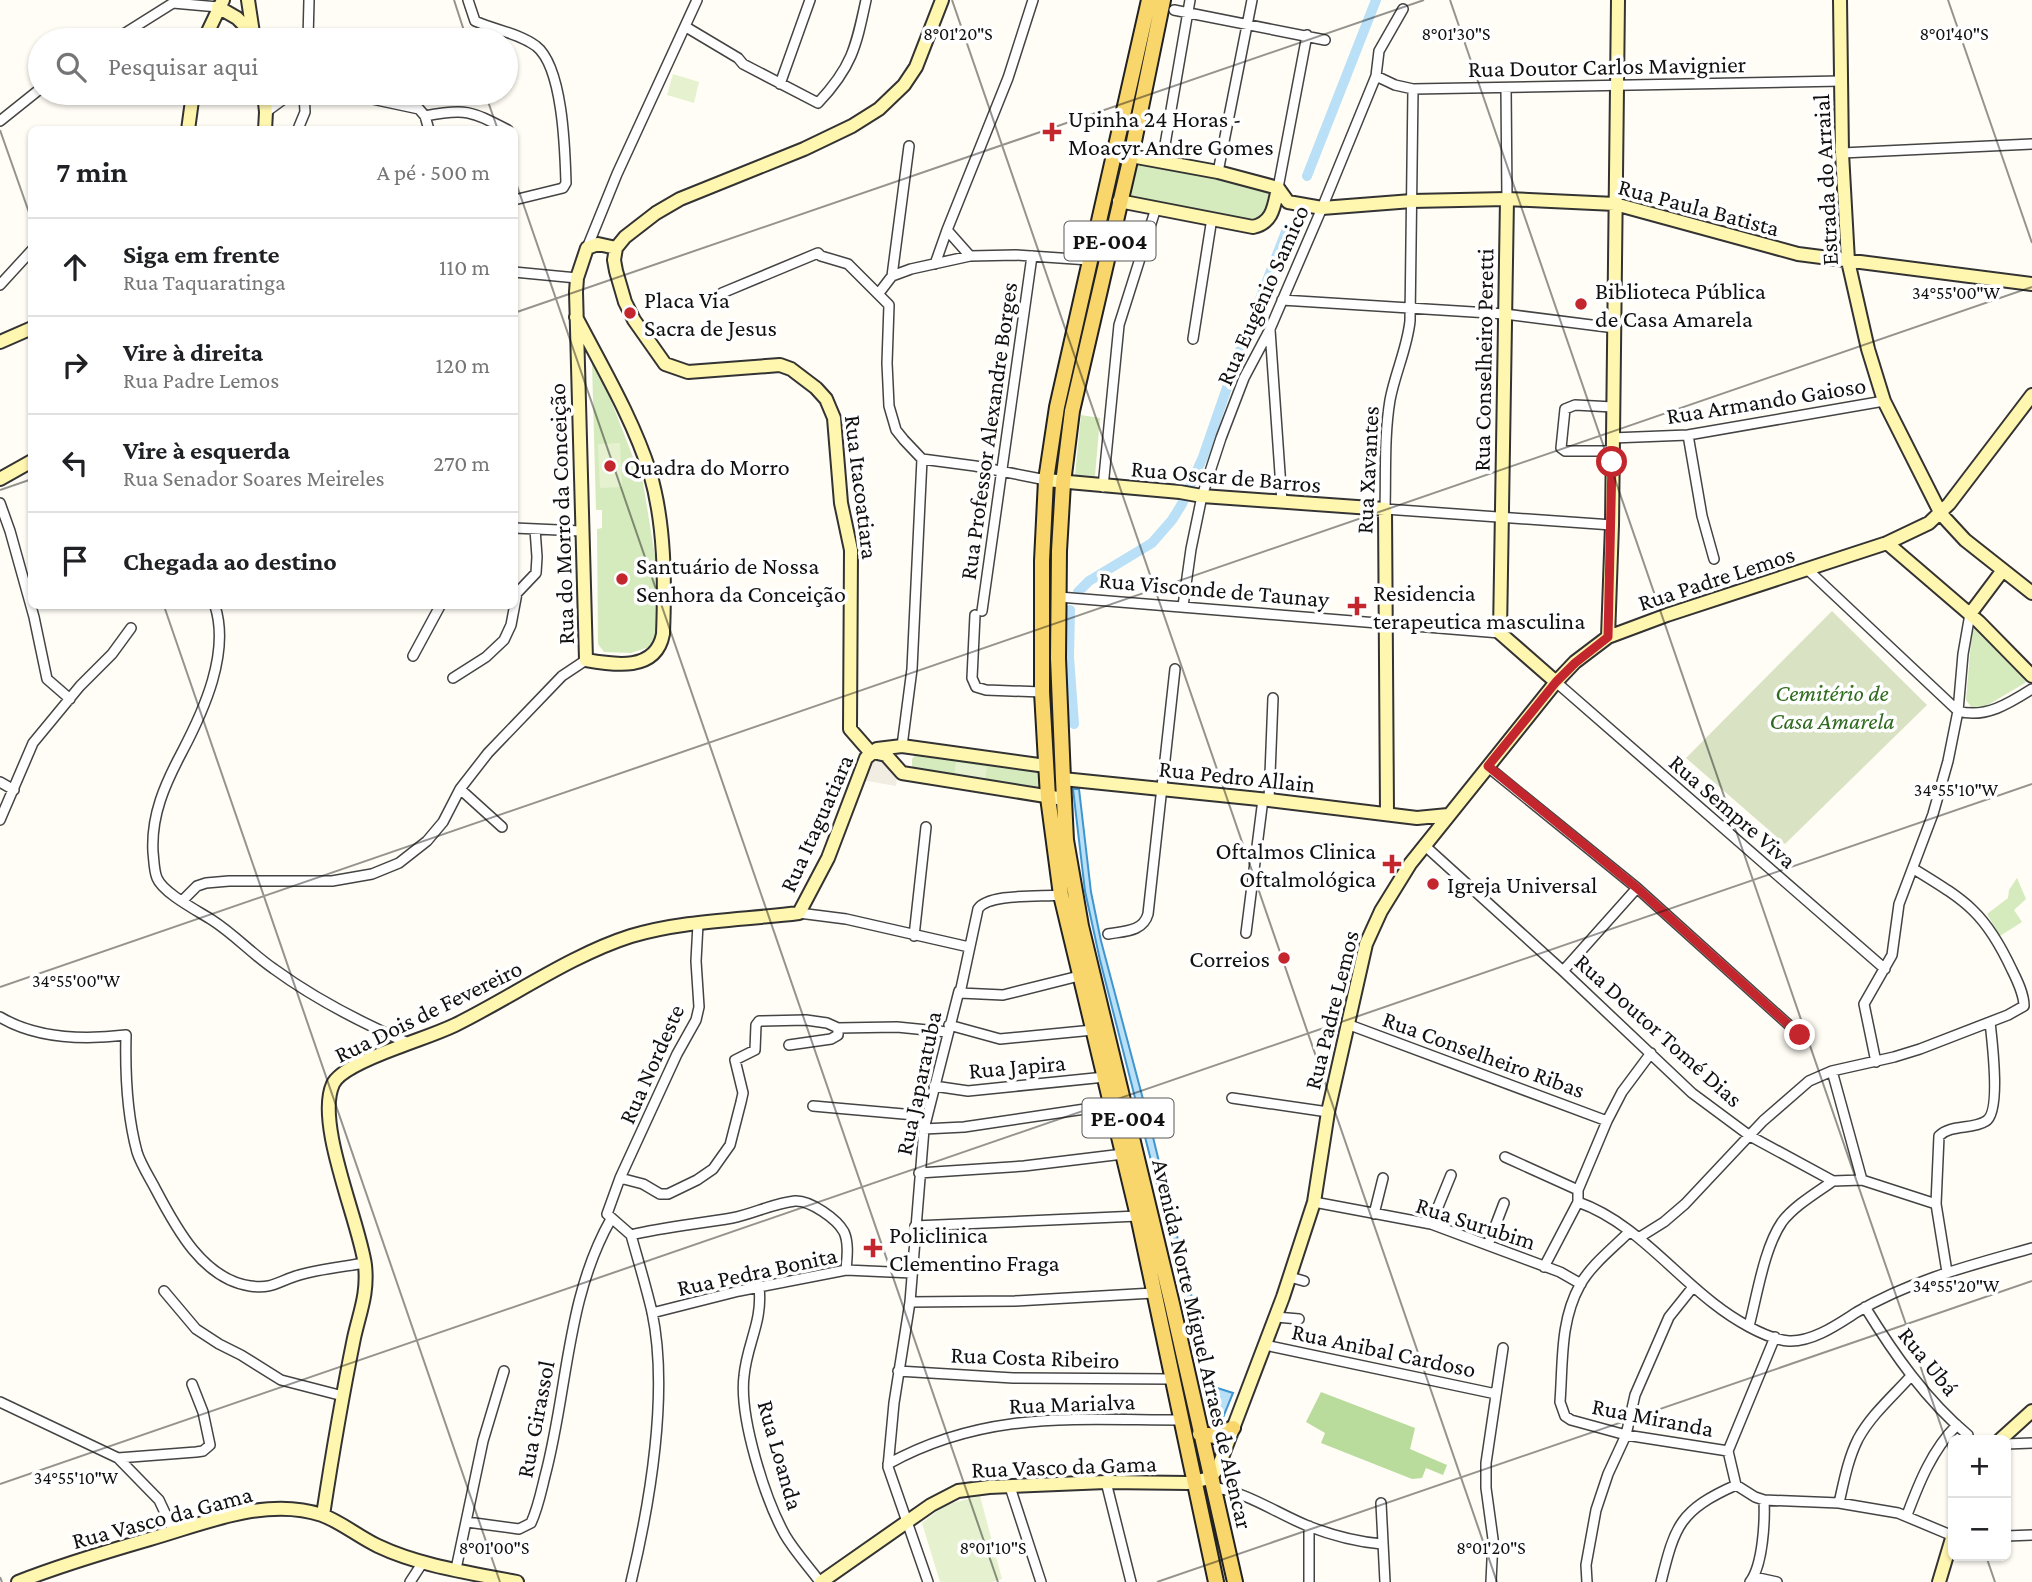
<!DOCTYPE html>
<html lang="pt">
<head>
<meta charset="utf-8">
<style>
  :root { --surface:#fff; --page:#f6f6f6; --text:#202124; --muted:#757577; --line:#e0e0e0 }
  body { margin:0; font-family:"Crimson Pro",serif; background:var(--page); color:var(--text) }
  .controls { position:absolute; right:21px; bottom:21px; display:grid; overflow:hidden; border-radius:10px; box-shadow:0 2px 5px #0004 }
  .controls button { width:63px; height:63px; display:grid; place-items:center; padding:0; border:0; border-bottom:2px solid var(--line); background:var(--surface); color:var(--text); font:35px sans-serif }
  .stop { position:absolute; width:21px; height:21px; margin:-16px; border:5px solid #c4262e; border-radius:50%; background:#fff }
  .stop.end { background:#c4262e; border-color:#fff; box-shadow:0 2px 7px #0008 }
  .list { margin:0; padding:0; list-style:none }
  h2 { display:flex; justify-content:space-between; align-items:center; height:91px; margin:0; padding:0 28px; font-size:30px }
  h2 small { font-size:23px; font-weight:400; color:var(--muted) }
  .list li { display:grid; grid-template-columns:46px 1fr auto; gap:21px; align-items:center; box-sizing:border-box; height:98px; padding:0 28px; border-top:2px solid var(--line) }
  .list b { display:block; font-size:26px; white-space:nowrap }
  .list p { margin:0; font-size:23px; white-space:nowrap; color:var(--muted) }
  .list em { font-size:23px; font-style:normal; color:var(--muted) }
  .icon { flex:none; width:38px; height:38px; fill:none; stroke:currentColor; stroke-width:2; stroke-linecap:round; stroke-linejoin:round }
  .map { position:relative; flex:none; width:2032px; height:1582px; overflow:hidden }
  .search { position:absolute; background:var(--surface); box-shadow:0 2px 5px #0004; left:28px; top:28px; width:490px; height:77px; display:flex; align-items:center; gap:18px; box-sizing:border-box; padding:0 24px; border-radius:38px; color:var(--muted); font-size:26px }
  .panel { position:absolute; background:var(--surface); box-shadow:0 2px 5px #0004; left:28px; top:126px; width:490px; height:483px; border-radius:10px }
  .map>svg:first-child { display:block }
  .green { fill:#d5ebbd }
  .forest { fill:#b9dc9c }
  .cemetery { fill:#d9e3c4 }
  .pitch { fill:#e6f2cf }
  .plaza { fill:#f1ede2 }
  .water { fill:#b9e0f7; stroke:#3f96cf; stroke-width:2 }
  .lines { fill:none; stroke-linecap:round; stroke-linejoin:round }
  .canal { stroke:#b9e0f7; stroke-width:10 }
  .street-casing { stroke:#444; stroke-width:12 }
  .secondary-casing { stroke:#333; stroke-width:16 }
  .primary-casing { stroke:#222; stroke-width:18 }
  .street { stroke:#fff; stroke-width:9 }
  .secondary { stroke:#fff6b0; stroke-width:12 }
  .primary { stroke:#f9d66b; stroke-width:14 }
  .route { stroke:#c4262e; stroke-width:9 }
  .ticks { fill:none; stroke:#111; stroke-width:2; stroke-opacity:0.45 }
  .poi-dot { fill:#c4262e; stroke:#fff; stroke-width:2.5 }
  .labels { text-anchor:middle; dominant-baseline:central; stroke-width:7; stroke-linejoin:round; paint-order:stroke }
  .shield { fill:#fff; stroke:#585858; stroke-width:2 }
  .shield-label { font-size:23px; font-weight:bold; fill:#111 }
  .street-label { font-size:24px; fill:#111; stroke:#fff }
  .poi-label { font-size:24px; fill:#111; stroke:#fff; text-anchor:start }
  .park-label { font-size:24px; font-style:italic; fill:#2f6b1f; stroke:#fff }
  .ticks-label { font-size:18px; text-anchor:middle; fill:#111; stroke:#fff; stroke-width:7; stroke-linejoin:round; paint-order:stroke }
</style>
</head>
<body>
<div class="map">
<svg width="2032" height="1582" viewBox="0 0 2032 1582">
  <rect width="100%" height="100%" fill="#fffdf5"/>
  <!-- green -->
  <path class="green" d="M1137,163L1215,177L1270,191L1264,216L1255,220L1132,198L1128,196Z
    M596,362L643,483L656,562L657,628L656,635L649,647L631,653L604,652L598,644L597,529L602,528V510H596L592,363Z
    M1081,415L1100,418L1095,476L1075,475Z
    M1974,628H1977L2027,679L2025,683L1981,709L1972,708L1966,700L1972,631Z
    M916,754L1042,770L1044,790L912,770V759Z
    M2017,878L2026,899L2014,910L2022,922L2000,936L1987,914L2008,898L2009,890Z"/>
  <!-- forest -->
  <path class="forest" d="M1321,1392L1415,1428L1410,1449L1447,1465L1443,1475L1426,1468L1422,1478L1412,1479L1321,1443L1325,1433L1306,1422Z"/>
  <!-- cemetery -->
  <path class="cemetery" d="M1832,611L1927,705L1785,844L1686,758Z"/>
  <!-- pitch -->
  <path class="pitch" d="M673,74L699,82L694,103L667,95Z
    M620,443L622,487L600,488L598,444Z
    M956,762L987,767L985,781L954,777Z
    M980,1496L1002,1579L992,1582H940L922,1523L945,1505Z"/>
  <!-- plaza -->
  <path class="plaza" d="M874,758L884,761L897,779L896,786L862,780L868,764Z"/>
  <!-- water -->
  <path class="water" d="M1073,789H1079L1091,892L1101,941L1152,1133L1195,1310L1188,1306L1100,960L1085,891Z
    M1188,1319L1198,1325L1206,1361L1198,1362Z
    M1210,1374L1214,1387L1233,1393L1222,1420L1215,1429L1213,1428L1205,1399L1203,1375Z"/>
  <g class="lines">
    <!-- canal -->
    <path class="canal" d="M1307,176L1376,0
      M1078,592L1089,581L1152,543L1172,520L1182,504L1203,457L1238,356L1287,229
      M1070,610L1069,657L1074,724"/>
    <!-- street casing -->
    <g class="street-casing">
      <path id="street" d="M468,0L475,21C495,30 518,33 536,46C563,67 565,150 566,183L563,188L514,200
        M1174,10L1325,40
        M686,27L738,58L743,64L818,103C852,67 856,47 866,0
        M114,40L173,3L218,7
        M308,40L309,0
        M1376,76L1395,85L1413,89L1841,81
        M780,84L810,0
        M1506,88L1507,199
        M1413,89L1410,321C1407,349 1395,373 1390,400C1384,436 1386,473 1385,509L1612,525
        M344,93L419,109L425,116L429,130
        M266,112L292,93
        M425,116C466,108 471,111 508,130
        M0,121L40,89
        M298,129L305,112L304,93
        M1842,153L2032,144
        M1162,162L1190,0
        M1218,172L1252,0
        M1278,188L1307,35
        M587,248L617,174L697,0
        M970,256L947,230L1008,78L1033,0
        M935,264L947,230
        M514,272L577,278
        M892,276L909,146
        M0,285L32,250
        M722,293L818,253L821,256L848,264L889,305L887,363L889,406L896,430L904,440L922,459L975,466L1046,480
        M879,293L892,276L911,269L970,256L1016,255L1089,260
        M1282,300L1505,314L1615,328
        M1270,330L1282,502
        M1193,339L1212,218
        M1688,435L1702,516L1714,559
        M1612,438L1688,435L1884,401
        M1612,451H1565L1561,448L1565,409L1575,405L1613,407
        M1103,487L1119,325L1156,208
        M0,503L10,531L34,617L47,679L70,699
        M514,528L581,531
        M1808,570L1958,711C1985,719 2010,703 2032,689
        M1059,597L1500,633
        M215,606C230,653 204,710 182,752C165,784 151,815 153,852C154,861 154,871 157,878C163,893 198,911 212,920C234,934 252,954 274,969C315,999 362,1023 408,1043
        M1183,606L1191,549L1202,496L1221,438L1244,378L1270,329L1322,208L1376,76L1379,51L1403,9
        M982,611L1032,256
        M975,615L972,678L976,687L986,690L1042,692
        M413,656L440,606
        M453,678L486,657L504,640L511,625L517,593L536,573L537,557L535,529
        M1556,682L1885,969
        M902,746L912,669L922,459
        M1488,767L1637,888L1800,1035
        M0,782L14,790
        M460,789L502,827
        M1269,800L1273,698
        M0,820L33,743L80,686L112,654L131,628
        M1424,845L1563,971L1692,1093L1750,1136L1833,1181L1862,1180L1936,1204
        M183,900L197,886L206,883L229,881H332L372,874L399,863L427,841L443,822L460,789L488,753L562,676L586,660
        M799,913L846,919L969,947
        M1246,933L1263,799
        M1108,934C1124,931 1143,932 1148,914L1175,669
        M914,936L926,827
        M1563,971L1637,888
        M960,993L1003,995L1079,976
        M0,1017C37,1039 84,1040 126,1035C125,1074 127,1115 137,1152C141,1165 150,1178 156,1190C176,1228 203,1279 250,1286C273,1289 277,1282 296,1276C318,1269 342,1267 365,1263
        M1347,1024L1607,1121
        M949,1025L1000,1039L1093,1030
        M789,1045L831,1039L838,1035V1028
        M1876,1062L1864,1004L1892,955L1899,904L1933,814L1948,761L1958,711L1963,654L1970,614
        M1832,1071L1862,1180
        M934,1086L968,1091L1105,1077
        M1232,1098L1328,1112
        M813,1106L926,1116
        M924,1129L964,1127L1112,1105
        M1505,1157L1578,1190
        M919,1173L1024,1166L1123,1154
        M620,1178L643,1184L660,1194H668L697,1180L713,1169L730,1145L741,1102L743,1093L735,1060L755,1050L756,1025L759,1021L806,1020L827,1023L838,1028L897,1027L947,1032
        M1314,1202L1431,1224L1560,1272L1581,1284
        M1578,1202C1632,1221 1669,1269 1713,1303C1732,1318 1765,1339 1789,1341C1813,1342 1838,1324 1857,1312C1911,1280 1972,1265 2032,1248
        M1374,1214L1383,1178
        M1431,1224L1451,1175
        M915,1226L1138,1216
        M1629,1232C1613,1248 1591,1265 1580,1285C1560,1321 1563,1361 1560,1402L1565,1416L1571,1420L1626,1435L1728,1451
        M631,1235C638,1260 646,1286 652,1312C669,1392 650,1503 631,1582
        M631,1235L607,1214L620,1178L677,1054L696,1020L699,1007L696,961L698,924
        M631,1235C664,1227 698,1224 732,1218C753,1214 774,1203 795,1201C810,1200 837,1219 844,1232C849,1243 847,1258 846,1270
        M1640,1237L1664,1222L1685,1204L1763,1121L1809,1081L1832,1071L1894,1057L1920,1049L2008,1015L2024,1006C2024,994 2017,980 2012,970C1985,912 1966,901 1914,869
        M1488,1245L1504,1203
        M1544,1267L1578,1202V1190L1607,1121L1622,1092L1651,1053
        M1947,1272L1936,1204L1939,1136C1951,1124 1972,1130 1986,1121C2001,1112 1992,1040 1990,1022
        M1290,1277L1304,1281
        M759,1287C763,1322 747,1343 744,1376C739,1417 765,1499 785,1535C795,1552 809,1567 820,1582
        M164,1291L196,1329L219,1344L241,1355L281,1380L343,1396
        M910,1302L1015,1301L1153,1293
        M1865,1307C1894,1354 1926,1400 1968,1435
        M652,1313L739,1291L846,1270L912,1273
        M1276,1317L1299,1319
        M1749,1326C1757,1296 1764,1248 1782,1222C1794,1206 1816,1193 1833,1181
        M1265,1345L1496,1394
        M898,1371L1013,1378L1171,1379
        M0,1402L118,1458L159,1500L174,1532
        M2006,1444L2032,1443
        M118,1458L196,1452L203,1451L210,1445L203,1412L192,1384
        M888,1464C986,1410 1075,1420 1181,1420
        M1106,1482L1131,1582
        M1010,1487L1041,1582
        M1212,1487C1247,1492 1276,1513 1308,1526C1331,1535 1358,1542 1382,1544
        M1764,1500L1839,1503L1898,1513L1953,1536
        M1381,1503L1385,1582
        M1839,1503C1844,1481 1848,1459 1858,1439C1871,1415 1893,1396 1911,1376
        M1907,1515C1919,1483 1932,1450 1957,1425
        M467,1522L519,1529L531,1523C538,1508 541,1492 545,1476C568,1390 566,1298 611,1219
        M1309,1526V1582
        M2006,1536L2032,1535
        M456,1569L483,1441L504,1371
        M1754,1577L1777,1582
        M410,1582L423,1562
        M928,1582L888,1467L894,1403L910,1302L924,1129L959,991L960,993L978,909C988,893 1041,897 1061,895
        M1491,1582L1493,1539L1486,1488V1463L1503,1348
        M1587,1582L1586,1565L1596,1510L1608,1474L1626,1435L1635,1395L1669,1317L1693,1287
        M1661,1582C1675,1525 1680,1510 1736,1485
        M1750,1582C1763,1565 1765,1521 1764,1500L1755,1497L1736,1485L1728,1451L1775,1337"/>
    </g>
    <!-- secondary casing -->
    <g class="secondary-casing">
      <path id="secondary" d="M248,0L253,33
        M1840,0L1842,153L1848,261L1868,349L1884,401L1941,514L1965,540L2032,593
        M218,7L237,18L253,34
        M204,40L223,0
        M264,93L266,112L265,130
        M188,130L193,93
        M1278,188L1288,202L1322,208L1412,201L1507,199L1615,204L1798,254L2032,284
        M1507,199L1500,633L1556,682
        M1119,201L1253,227C1273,223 1274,206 1278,188L1218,172L1131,156
        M576,317C602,367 633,419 650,473C665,524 665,582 663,634C656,672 614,665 586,660L576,292L577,278L587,248L598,244L616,248
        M0,342L32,328
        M0,479L32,461
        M1046,480L1180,492L1202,496L1385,509L1387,813
        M1887,543L1979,622L2032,676
        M1970,614L2003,570
        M1608,637L1612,525L1618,0
        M873,752L886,755L902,773L1064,799
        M871,753L850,729L851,550L841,503L834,418L826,399L816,388L791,369L780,365L688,372L665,364L634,320L625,302L616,271L614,260L616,248L625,237L656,213L680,199L804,149L852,126L879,109L904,85L916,67L942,0
        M1063,779L1269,800L1417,818L1448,815
        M2000,1440L2032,1411
        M323,1515C332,1456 342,1397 354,1338C360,1311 368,1294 365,1265C359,1221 315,1123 333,1084C340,1069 380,1054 396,1048C416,1040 436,1034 455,1025C512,997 571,955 631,936C684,920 744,920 799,913L828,858L866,758L877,749L902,746L1046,766
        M18,1582C61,1565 105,1552 150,1539C203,1524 266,1496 322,1515C341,1522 359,1537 378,1546C420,1566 471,1573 517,1582
        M821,1582L931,1505L958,1491L989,1487L1106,1482L1188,1483L1210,1478L1218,1468L1283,1297L1314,1202L1328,1112L1366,944L1381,911L1410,864L1556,682L1575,662L1608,637L1667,615L1887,543L1929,523L1949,504L2032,395
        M1939,1582L1953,1535"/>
    </g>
    <!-- primary casing -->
    <g class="primary-casing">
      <path id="primary" d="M1149,0L1057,407L1046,480L1042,561V692L1048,797L1061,895L1138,1216L1216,1582
        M1163,0L1131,156L1072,411L1063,483L1059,551L1058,658L1063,779L1066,840L1081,926L1172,1304L1235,1582
        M1200,1434L1216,1436L1233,1428"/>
    </g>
    <!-- street -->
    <use href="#street" class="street"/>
    <!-- secondary -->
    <use href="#secondary" class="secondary"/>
    <!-- primary -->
    <use href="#primary" class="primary"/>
  </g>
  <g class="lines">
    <!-- route -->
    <path class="route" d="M1612,462L1608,637L1575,663L1556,682L1488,766L1637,888L1800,1035"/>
  </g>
  <!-- ticks -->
  <path class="ticks" d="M454,0L467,40M952,0L1497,1582M1450,0L1953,1461M1948,0L2032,243M485,93L498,130M0,130L32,221M514,177L998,1582M514,313L1424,0M0,490L32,479M164,606L500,1582M0,987L2032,287M0,1484L2032,784M1986,1556L1995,1582M0,1577L2,1582M1157,1582L2032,1281"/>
  <!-- markers -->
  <g class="poi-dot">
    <path d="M1048.5 121.5h7v7h7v7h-7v7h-7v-7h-7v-7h7z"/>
    <circle cx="1581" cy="304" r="7"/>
    <circle cx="630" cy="313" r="7"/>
    <circle cx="610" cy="466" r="7"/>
    <circle cx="622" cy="579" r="7"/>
    <path d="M1353.5 595.5h7v7h7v7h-7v7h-7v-7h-7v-7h7z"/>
    <path d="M1388.5 853.5h7v7h7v7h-7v7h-7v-7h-7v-7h7z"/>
    <circle cx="1433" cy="884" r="7"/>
    <circle cx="1284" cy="958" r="7"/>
    <path d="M869.5 1237.5h7v7h7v7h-7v7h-7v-7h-7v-7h7z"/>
  </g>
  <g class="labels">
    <!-- shield labels -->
    <g class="shield">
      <rect x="1064.5" y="221.5" width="91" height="39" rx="5"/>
      <rect x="1082.5" y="1098.5" width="91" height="39" rx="5"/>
    </g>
    <g class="shield-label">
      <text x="1110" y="241">PE-004</text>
      <text x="1128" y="1118">PE-004</text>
    </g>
    <!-- street labels -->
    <g class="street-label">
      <text transform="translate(1607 66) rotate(-1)">Rua Doutor Carlos Mavignier</text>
      <text transform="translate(1825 180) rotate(-93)">Estrada do Arraial</text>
      <text transform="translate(1699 207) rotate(15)">Rua Paula Batista</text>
      <text transform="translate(1262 295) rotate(-66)">Rua Eugênio Samico</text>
      <text transform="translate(1483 360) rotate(-89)">Rua Conselheiro Peretti</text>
      <text transform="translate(1766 400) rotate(-9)">Rua Armando Gaioso</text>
      <text transform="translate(988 431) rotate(-82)">Rua Professor Alexandre Borges</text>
      <text transform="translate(1367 470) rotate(-87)">Rua Xavantes</text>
      <text transform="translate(1226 476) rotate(5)">Rua Oscar de Barros</text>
      <text transform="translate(862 487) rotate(83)">Rua Itacoatiara</text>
      <text transform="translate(561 514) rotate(-92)">Rua do Morro da Conceição</text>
      <text transform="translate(1716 578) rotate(-18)">Rua Padre Lemos</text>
      <text transform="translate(1214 589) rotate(5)">Rua Visconde de Taunay</text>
      <text transform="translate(1237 776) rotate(6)">Rua Pedro Allain</text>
      <text transform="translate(1733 811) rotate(41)">Rua Sempre Viva</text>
      <text transform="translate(816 823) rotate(-66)">Rua Itaguatiara</text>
      <text transform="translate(1331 1010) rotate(-76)">Rua Padre Lemos</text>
      <text transform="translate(428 1011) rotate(-26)">Rua Dois de Fevereiro</text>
      <text transform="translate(1659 1030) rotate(42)">Rua Doutor Tomé Dias</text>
      <text transform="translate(1484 1054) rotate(20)">Rua Conselheiro Ribas</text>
      <text transform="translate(651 1064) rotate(-66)">Rua Nordeste</text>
      <text transform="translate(1017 1066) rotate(-5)">Rua Japira</text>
      <text transform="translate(918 1083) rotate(-78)">Rua Japaratuba</text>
      <text transform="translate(1476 1223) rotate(18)">Rua Surubim</text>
      <text transform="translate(757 1271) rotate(-12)">Rua Pedra Bonita</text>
      <text transform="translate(1203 1344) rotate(77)">Avenida Norte Miguel Arraes de Alencar</text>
      <text transform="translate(1384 1350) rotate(12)">Rua Anibal Cardoso</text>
      <text transform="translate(1035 1357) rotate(2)">Rua Costa Ribeiro</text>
      <text transform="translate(1929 1361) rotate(51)">Rua Ubá</text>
      <text transform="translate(1072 1403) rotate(-2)">Rua Marialva</text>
      <text transform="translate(1653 1417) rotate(11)">Rua Miranda</text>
      <text transform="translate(535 1419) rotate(-79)">Rua Girassol</text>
      <text transform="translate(781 1455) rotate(74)">Rua Loanda</text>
      <text transform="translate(1064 1466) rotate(-2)">Rua Vasco da Gama</text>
      <text transform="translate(162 1517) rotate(-15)">Rua Vasco da Gama</text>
    </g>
    <!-- poi labels -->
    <g class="poi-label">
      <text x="1068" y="118">Upinha 24 Horas -<tspan x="1068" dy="28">Moacyr Andre Gomes</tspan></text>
      <text x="1595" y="290">Biblioteca Pública<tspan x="1595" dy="28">de Casa Amarela</tspan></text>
      <text x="644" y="299">Placa Via<tspan x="644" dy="28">Sacra de Jesus</tspan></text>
      <text x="624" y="466">Quadra do Morro</text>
      <text x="636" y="565">Santuário de Nossa<tspan x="636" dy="28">Senhora da Conceição</tspan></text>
      <text x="1373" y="592">Residencia<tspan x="1373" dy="28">terapeutica masculina</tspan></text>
      <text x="1376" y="850" text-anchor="end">Oftalmos Clinica<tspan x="1376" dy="28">Oftalmológica</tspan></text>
      <text x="1447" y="884">Igreja Universal</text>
      <text x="1270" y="958" text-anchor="end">Correios</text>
      <text x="889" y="1234">Policlinica<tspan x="889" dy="28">Clementino Fraga</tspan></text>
    </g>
    <!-- park labels -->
    <g class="park-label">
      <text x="1832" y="692">Cemitério de<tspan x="1832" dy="28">Casa Amarela</tspan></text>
    </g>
  </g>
  <g class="ticks-label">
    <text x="1456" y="40">8°01'30"S</text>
    <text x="1954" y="40">8°01'40"S</text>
    <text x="958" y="40">8°01'20"S</text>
    <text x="1956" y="299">34°55'00"W</text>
    <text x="1956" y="796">34°55'10"W</text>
    <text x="76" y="987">34°55'00"W</text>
    <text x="1956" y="1292">34°55'20"W</text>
    <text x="76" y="1484">34°55'10"W</text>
    <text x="494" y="1554">8°01'00"S</text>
    <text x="993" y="1554">8°01'10"S</text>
    <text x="1491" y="1554">8°01'20"S</text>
  </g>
</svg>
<div class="controls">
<button>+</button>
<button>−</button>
</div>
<div class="stop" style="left:1612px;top:462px"></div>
<div class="stop end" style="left:1800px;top:1035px"></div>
<div class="search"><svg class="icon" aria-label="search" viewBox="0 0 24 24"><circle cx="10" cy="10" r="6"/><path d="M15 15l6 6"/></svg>Pesquisar aqui</div>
<section class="panel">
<h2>7 min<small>A pé · 500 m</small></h2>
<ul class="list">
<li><svg class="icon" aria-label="ahead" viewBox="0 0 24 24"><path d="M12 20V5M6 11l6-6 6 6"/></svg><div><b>Siga em frente</b><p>Rua Taquaratinga</p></div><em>110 m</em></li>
<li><svg class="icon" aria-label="right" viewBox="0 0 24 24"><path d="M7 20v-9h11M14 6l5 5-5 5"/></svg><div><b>Vire à direita</b><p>Rua Padre Lemos</p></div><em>120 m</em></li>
<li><svg class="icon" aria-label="left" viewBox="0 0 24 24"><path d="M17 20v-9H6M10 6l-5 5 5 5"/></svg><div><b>Vire à esquerda</b><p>Rua Senador Soares Meireles</p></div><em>270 m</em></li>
<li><svg class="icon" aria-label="arrive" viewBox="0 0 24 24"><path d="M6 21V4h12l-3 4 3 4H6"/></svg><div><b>Chegada ao destino</b></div></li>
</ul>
</section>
</div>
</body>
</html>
